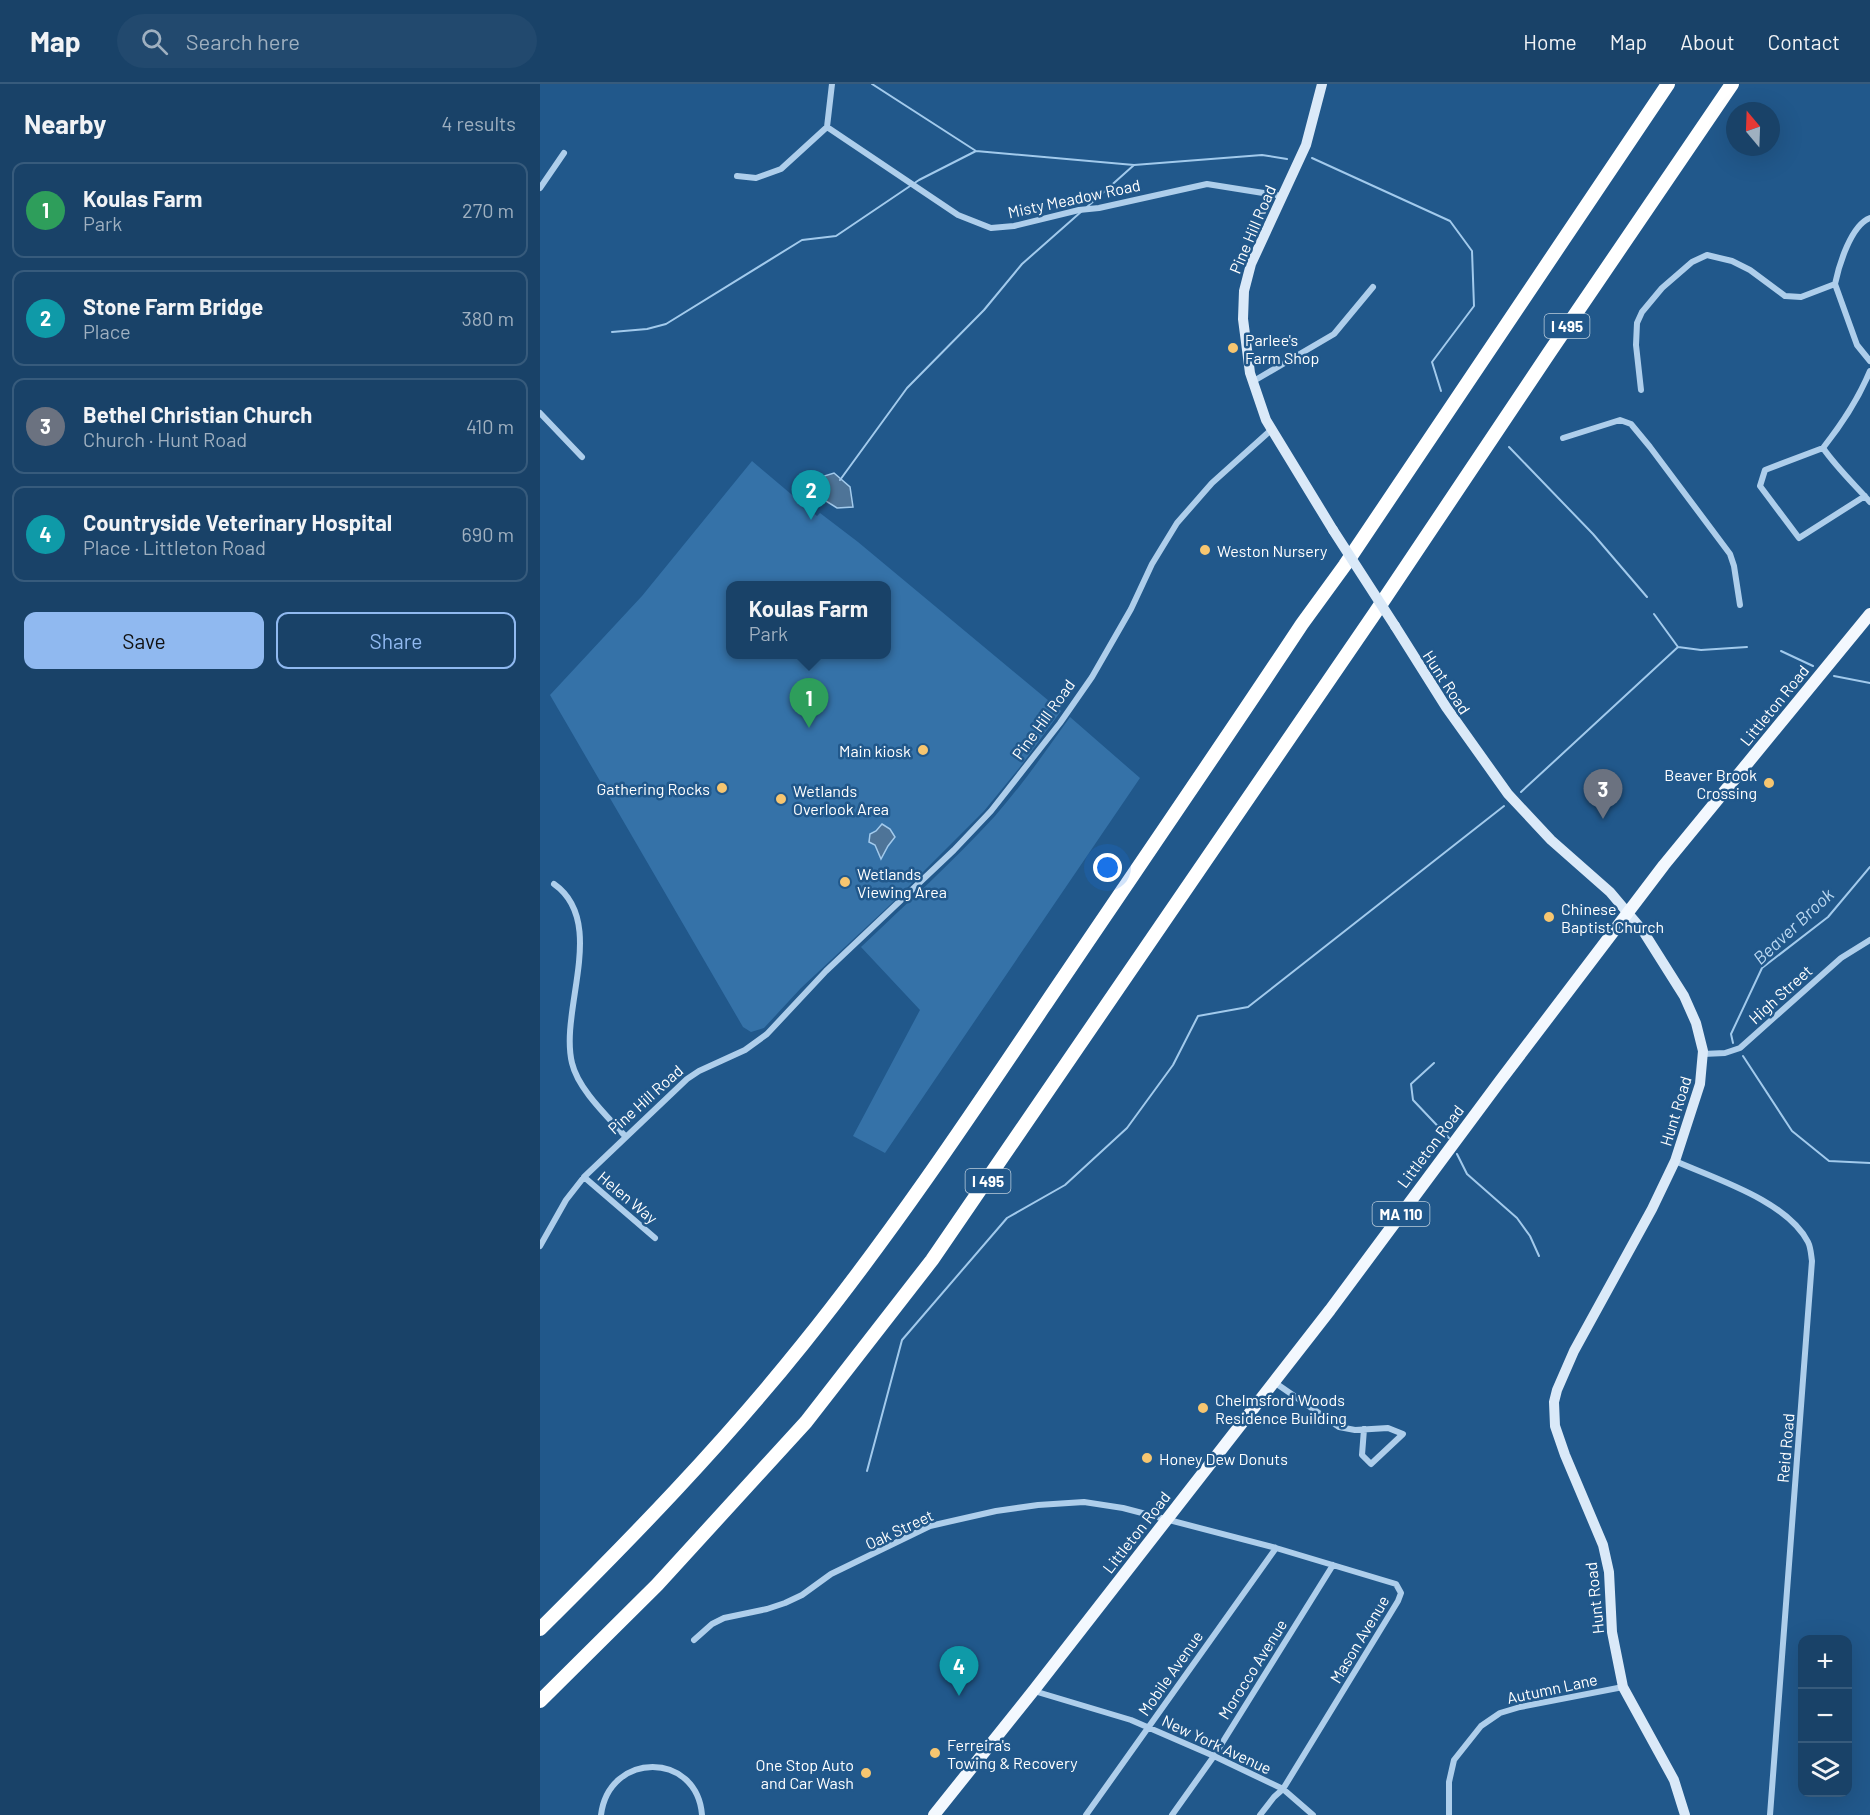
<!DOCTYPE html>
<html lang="en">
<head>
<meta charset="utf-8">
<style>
  :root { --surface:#194268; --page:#22496e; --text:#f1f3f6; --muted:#9fb0c0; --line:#375b7c; --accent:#90b9f0 }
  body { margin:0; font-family:Barlow,sans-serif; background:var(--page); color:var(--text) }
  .controls { position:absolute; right:18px; bottom:18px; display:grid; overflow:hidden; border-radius:12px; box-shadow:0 6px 24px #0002 }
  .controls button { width:54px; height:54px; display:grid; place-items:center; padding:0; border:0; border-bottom:2px solid var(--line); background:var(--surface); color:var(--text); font:30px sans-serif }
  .compass { position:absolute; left:1186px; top:18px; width:54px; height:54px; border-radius:50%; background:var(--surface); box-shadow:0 6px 24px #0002; rotate:341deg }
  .you { position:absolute; left:568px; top:784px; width:21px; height:21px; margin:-15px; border:4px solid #fff; border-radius:50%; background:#1a73e8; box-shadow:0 0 0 9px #1a73e833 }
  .badge { display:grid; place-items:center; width:39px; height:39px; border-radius:50%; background:var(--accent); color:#fff; font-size:20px; font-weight:700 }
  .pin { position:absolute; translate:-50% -50px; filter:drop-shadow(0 2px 3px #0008) }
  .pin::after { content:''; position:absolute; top:32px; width:21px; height:18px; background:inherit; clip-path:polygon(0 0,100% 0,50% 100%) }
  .popup { position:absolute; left:186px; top:497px; width:165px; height:78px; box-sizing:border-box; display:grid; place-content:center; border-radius:12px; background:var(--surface); filter:drop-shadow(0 2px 4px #0005); font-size:20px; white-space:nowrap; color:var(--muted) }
  .popup b { font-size:22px; color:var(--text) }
  .popup::after { content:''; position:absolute; left:50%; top:100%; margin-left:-12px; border:12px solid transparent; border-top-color:var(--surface) }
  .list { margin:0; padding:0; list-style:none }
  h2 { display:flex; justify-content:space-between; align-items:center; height:78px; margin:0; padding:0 24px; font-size:26px }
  h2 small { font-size:20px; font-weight:400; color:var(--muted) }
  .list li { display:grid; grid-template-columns:39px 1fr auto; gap:18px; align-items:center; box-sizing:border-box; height:96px; margin:0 12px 12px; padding:0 12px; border:2px solid var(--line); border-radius:12px }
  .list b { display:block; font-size:22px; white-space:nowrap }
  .list p { margin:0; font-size:20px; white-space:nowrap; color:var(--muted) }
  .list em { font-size:20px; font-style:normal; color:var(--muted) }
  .actions { display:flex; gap:12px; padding:18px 24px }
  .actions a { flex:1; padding:14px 0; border:2px solid var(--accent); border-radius:12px; text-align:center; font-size:21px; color:var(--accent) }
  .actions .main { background:var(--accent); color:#111 }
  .icon { flex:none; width:33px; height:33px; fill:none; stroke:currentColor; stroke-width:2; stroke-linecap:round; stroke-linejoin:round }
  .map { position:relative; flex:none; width:1330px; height:1731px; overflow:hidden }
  header { display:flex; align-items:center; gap:36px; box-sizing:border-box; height:84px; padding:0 30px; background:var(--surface); border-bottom:2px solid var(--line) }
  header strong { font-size:28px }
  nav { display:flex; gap:33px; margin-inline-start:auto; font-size:21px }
  .search { width:420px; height:54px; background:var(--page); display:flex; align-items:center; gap:15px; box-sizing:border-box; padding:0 21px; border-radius:33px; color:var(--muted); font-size:22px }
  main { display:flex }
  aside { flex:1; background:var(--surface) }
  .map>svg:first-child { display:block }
  .green { fill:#3572a8; fill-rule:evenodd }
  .water { fill:#4e7498; stroke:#a2caec; stroke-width:1.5 }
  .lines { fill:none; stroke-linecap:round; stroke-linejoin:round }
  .stream { stroke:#a2caec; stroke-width:2 }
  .street { stroke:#aeceeb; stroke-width:6 }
  .secondary { stroke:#dae9f8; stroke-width:10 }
  .primary { stroke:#f3f8fe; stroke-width:12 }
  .highway { stroke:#fff; stroke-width:14 }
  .secondary-bridge { stroke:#dae9f8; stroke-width:10 }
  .poi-dot { fill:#f7c670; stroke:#21588b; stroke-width:2 }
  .labels { text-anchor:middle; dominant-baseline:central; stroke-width:5; stroke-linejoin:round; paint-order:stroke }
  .shield { fill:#21588b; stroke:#bccddc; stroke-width:1.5 }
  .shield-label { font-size:15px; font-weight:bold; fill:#fff }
  .street-label { font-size:16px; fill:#fff; stroke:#21588b }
  .poi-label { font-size:16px; fill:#fff; stroke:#21588b; text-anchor:start }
  .water-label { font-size:18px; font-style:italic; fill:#bad8f2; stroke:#21588b }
</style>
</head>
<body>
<header>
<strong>Map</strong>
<div class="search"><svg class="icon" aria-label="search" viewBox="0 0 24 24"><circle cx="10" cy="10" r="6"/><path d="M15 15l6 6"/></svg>Search here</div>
<nav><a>Home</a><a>Map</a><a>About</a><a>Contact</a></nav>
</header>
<main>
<aside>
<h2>Nearby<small>4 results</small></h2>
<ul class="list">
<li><span class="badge" style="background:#2e9e5b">1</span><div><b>Koulas Farm</b><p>Park</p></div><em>270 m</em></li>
<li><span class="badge" style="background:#0f9aa8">2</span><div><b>Stone Farm Bridge</b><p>Place</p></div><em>380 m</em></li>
<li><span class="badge" style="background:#6b7280">3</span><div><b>Bethel Christian Church</b><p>Church · Hunt Road</p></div><em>410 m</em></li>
<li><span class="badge" style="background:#0f9aa8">4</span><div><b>Countryside Veterinary Hospital</b><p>Place · Littleton Road</p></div><em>690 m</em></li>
</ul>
<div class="actions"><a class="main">Save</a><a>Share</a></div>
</aside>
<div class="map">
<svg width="1330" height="1731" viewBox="0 0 1330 1731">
  <rect width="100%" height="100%" fill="#21588b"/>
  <!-- green -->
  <path class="green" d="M212,377L277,432L280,429L318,458L521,627L480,683L444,727L351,820L261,904L224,944L211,948L203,943L10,611L102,512ZM191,502H347V570H191Z
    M530,633L600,694L345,1069L313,1052L380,926L321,863C366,820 413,778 455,732C482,701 506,667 530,633Z"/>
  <!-- water -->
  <path class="water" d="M294,389L310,403L313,423L297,424L270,407L271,396Z
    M342,740L350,745L355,753L348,762L341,775L335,761L329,758L330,750L336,747Z"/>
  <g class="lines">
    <!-- stream -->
    <path class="stream" d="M332,0L436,67L594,81L722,71L747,75
      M772,74L910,137L932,167L934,222L892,278L901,307
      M547,123L594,81
      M72,248L107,245L126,240L262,156L296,152L379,96L436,67
      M969,363L1053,450L1107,513
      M300,396L367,304L444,226L482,180L542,127
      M1114,530L1138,563L1161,566L1207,563
      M1241,567L1273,582
      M1294,592L1330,599
      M981,708L1138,563
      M1193,959L1191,950L1222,884L1288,833L1330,783
      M1203,972L1252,1047L1289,1077L1330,1079
      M894,979L871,1000L873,1016L909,1054
      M917,1070L927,1090L977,1134L990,1152L999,1172
      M327,1387L362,1256L467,1134L525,1101L587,1044L633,981L658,932L708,923L964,722"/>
    <!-- street -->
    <path class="street" d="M287,43L292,0
      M197,92L216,94L241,85L287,43L418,131L451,144L474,142L539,126L559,124L667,100L742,112
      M0,104L24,69
      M1295,200L1317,261L1330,277
      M712,298L794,250L833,203
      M1101,306L1096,261L1097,239L1102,228L1122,204L1152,178L1167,171L1192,177L1210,186L1245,212L1261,213L1295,200C1299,181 1311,141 1330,134
      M0,329L42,373
      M1023,354L1080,336L1091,340L1110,363L1190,470L1194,482L1200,521
      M1283,364C1302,340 1318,316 1330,287
      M1325,412L1259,454L1220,402L1225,386L1283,364C1297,384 1314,400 1330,418
      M14,800C68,838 19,926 32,979C38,1005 67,1032 85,1052
      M1163,970L1185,969L1200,964L1301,874L1330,856
      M1135,1077C1176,1095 1247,1117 1268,1158C1271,1164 1271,1171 1272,1177L1230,1731
      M44,1093L115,1154
      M0,1162L26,1116L44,1093L147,995L159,987L205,966L227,950L286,887L414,766L451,727L520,639L552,593L591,525L612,480L637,439L672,399L731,346
      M734,1298L799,1343L815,1346L848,1344L863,1350L831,1380L822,1371L824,1345
      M154,1556L172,1540L184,1534L227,1525L245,1519L262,1511L291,1490L390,1442L456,1427L498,1421L544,1418L583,1424L736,1464L856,1500L861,1509L858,1517L743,1705L734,1713L720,1731
      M494,1607L591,1636L674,1672L743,1705L773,1731
      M61,1731C69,1667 157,1667 162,1731
      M546,1731L736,1464
      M632,1731L674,1672L793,1481
      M909,1731V1698L914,1676L941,1642L960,1629L980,1623L1083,1603"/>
    <!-- secondary -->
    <path class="secondary" d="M782,0L766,61L711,180L704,207L703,235L710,289L726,336L793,446
      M855,542L906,623L968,710L1011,756L1070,808L1103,847L1144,912L1156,939L1163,967L1160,1000L1135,1077L1112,1125L1034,1267L1017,1306L1014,1318L1015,1342L1025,1371L1063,1461L1069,1488L1072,1548L1083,1603L1134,1696L1145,1731"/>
    <!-- primary -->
    <path class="primary" d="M394,1731L494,1606L790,1226L960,997L1124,781L1330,530"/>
    <!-- highway -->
    <path class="highway" d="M0,1545C92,1454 182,1361 263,1260C353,1148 433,1028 513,909C596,786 680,664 762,540L805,481L1128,0
      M0,1617L117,1501L266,1338L392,1176L835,529L1009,269L1192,0"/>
    <!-- secondary-bridge -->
    <path class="secondary-bridge" d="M793,446L855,542"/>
  </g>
  <!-- markers -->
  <g class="poi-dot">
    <circle cx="693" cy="264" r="6"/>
    <circle cx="665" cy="466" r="6"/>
    <circle cx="383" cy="666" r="6"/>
    <circle cx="1229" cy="699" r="6"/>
    <circle cx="182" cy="704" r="6"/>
    <circle cx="241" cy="715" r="6"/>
    <circle cx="305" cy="798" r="6"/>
    <circle cx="1009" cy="833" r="6"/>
    <circle cx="663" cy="1324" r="6"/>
    <circle cx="607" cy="1374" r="6"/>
    <circle cx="395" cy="1669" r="6"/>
    <circle cx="326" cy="1689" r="6"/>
  </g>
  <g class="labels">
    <!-- shield labels -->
    <g class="shield">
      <rect x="1004.5" y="230" width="45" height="24" rx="4.5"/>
      <rect x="425.5" y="1085" width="45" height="24" rx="4.5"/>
      <rect x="832.5" y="1118" width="57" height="24" rx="4.5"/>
    </g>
    <g class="shield-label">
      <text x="1027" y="242">I 495</text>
      <text x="448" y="1097">I 495</text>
      <text x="861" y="1130">MA 110</text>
    </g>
    <!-- street labels -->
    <g class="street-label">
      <text transform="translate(534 114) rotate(-12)">Misty Meadow Road</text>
      <text transform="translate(712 145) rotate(-67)">Pine Hill Road</text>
      <text transform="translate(907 598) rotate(57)">Hunt Road</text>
      <text transform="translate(1234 621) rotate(-51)">Littleton Road</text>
      <text transform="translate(503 635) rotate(-54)">Pine Hill Road</text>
      <text transform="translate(1240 910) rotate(-42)">High Street</text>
      <text transform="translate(105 1015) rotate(-42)">Pine Hill Road</text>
      <text transform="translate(1135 1027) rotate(-73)">Hunt Road</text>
      <text transform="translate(890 1062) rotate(-53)">Littleton Road</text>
      <text transform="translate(88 1113) rotate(40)">Helen Way</text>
      <text transform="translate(1245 1364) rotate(-85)">Reid Road</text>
      <text transform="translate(359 1445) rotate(-25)">Oak Street</text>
      <text transform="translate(596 1448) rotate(-52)">Littleton Road</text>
      <text transform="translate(1054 1514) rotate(-96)">Hunt Road</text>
      <text transform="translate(819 1555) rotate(-59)">Mason Avenue</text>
      <text transform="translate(712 1585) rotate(-58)">Morocco Avenue</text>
      <text transform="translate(630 1589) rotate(-55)">Mobile Avenue</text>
      <text transform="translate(1012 1604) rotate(-12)">Autumn Lane</text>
      <text transform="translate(677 1660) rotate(25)">New York Avenue</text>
    </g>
    <!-- poi labels -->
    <g class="poi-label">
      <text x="705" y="255">Parlee's<tspan x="705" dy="18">Farm Shop</tspan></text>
      <text x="677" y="466">Weston Nursery</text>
      <text x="371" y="666" text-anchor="end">Main kiosk</text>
      <text x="1217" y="690" text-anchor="end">Beaver Brook<tspan x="1217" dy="18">Crossing</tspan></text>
      <text x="170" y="704" text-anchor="end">Gathering Rocks</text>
      <text x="253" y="706">Wetlands<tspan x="253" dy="18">Overlook Area</tspan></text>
      <text x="317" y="789">Wetlands<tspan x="317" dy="18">Viewing Area</tspan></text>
      <text x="1021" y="824">Chinese<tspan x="1021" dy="18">Baptist Church</tspan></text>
      <text x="675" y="1315">Chelmsford Woods<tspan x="675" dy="18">Residence Building</tspan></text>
      <text x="619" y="1374">Honey Dew Donuts</text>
      <text x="407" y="1660">Ferreira's<tspan x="407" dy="18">Towing &amp; Recovery</tspan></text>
      <text x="314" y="1680" text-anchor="end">One Stop Auto<tspan x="314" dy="18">and Car Wash</tspan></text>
    </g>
    <!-- water labels -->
    <g class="water-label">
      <text transform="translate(1253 842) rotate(-43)">Beaver Brook</text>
    </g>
  </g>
</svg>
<div class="controls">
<button>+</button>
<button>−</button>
<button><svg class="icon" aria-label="layers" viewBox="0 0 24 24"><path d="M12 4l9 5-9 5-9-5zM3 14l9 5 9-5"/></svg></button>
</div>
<svg class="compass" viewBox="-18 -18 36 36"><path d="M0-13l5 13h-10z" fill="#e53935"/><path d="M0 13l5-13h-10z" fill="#9fb0c0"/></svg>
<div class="you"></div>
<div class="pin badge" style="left:269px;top:644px;background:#2e9e5b">1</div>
<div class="popup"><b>Koulas Farm</b>Park</div>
<div class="pin badge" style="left:271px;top:436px;background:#0f9aa8">2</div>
<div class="pin badge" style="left:1063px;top:735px;background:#6b7280">3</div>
<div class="pin badge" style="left:419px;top:1612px;background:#0f9aa8">4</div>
</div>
</main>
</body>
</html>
